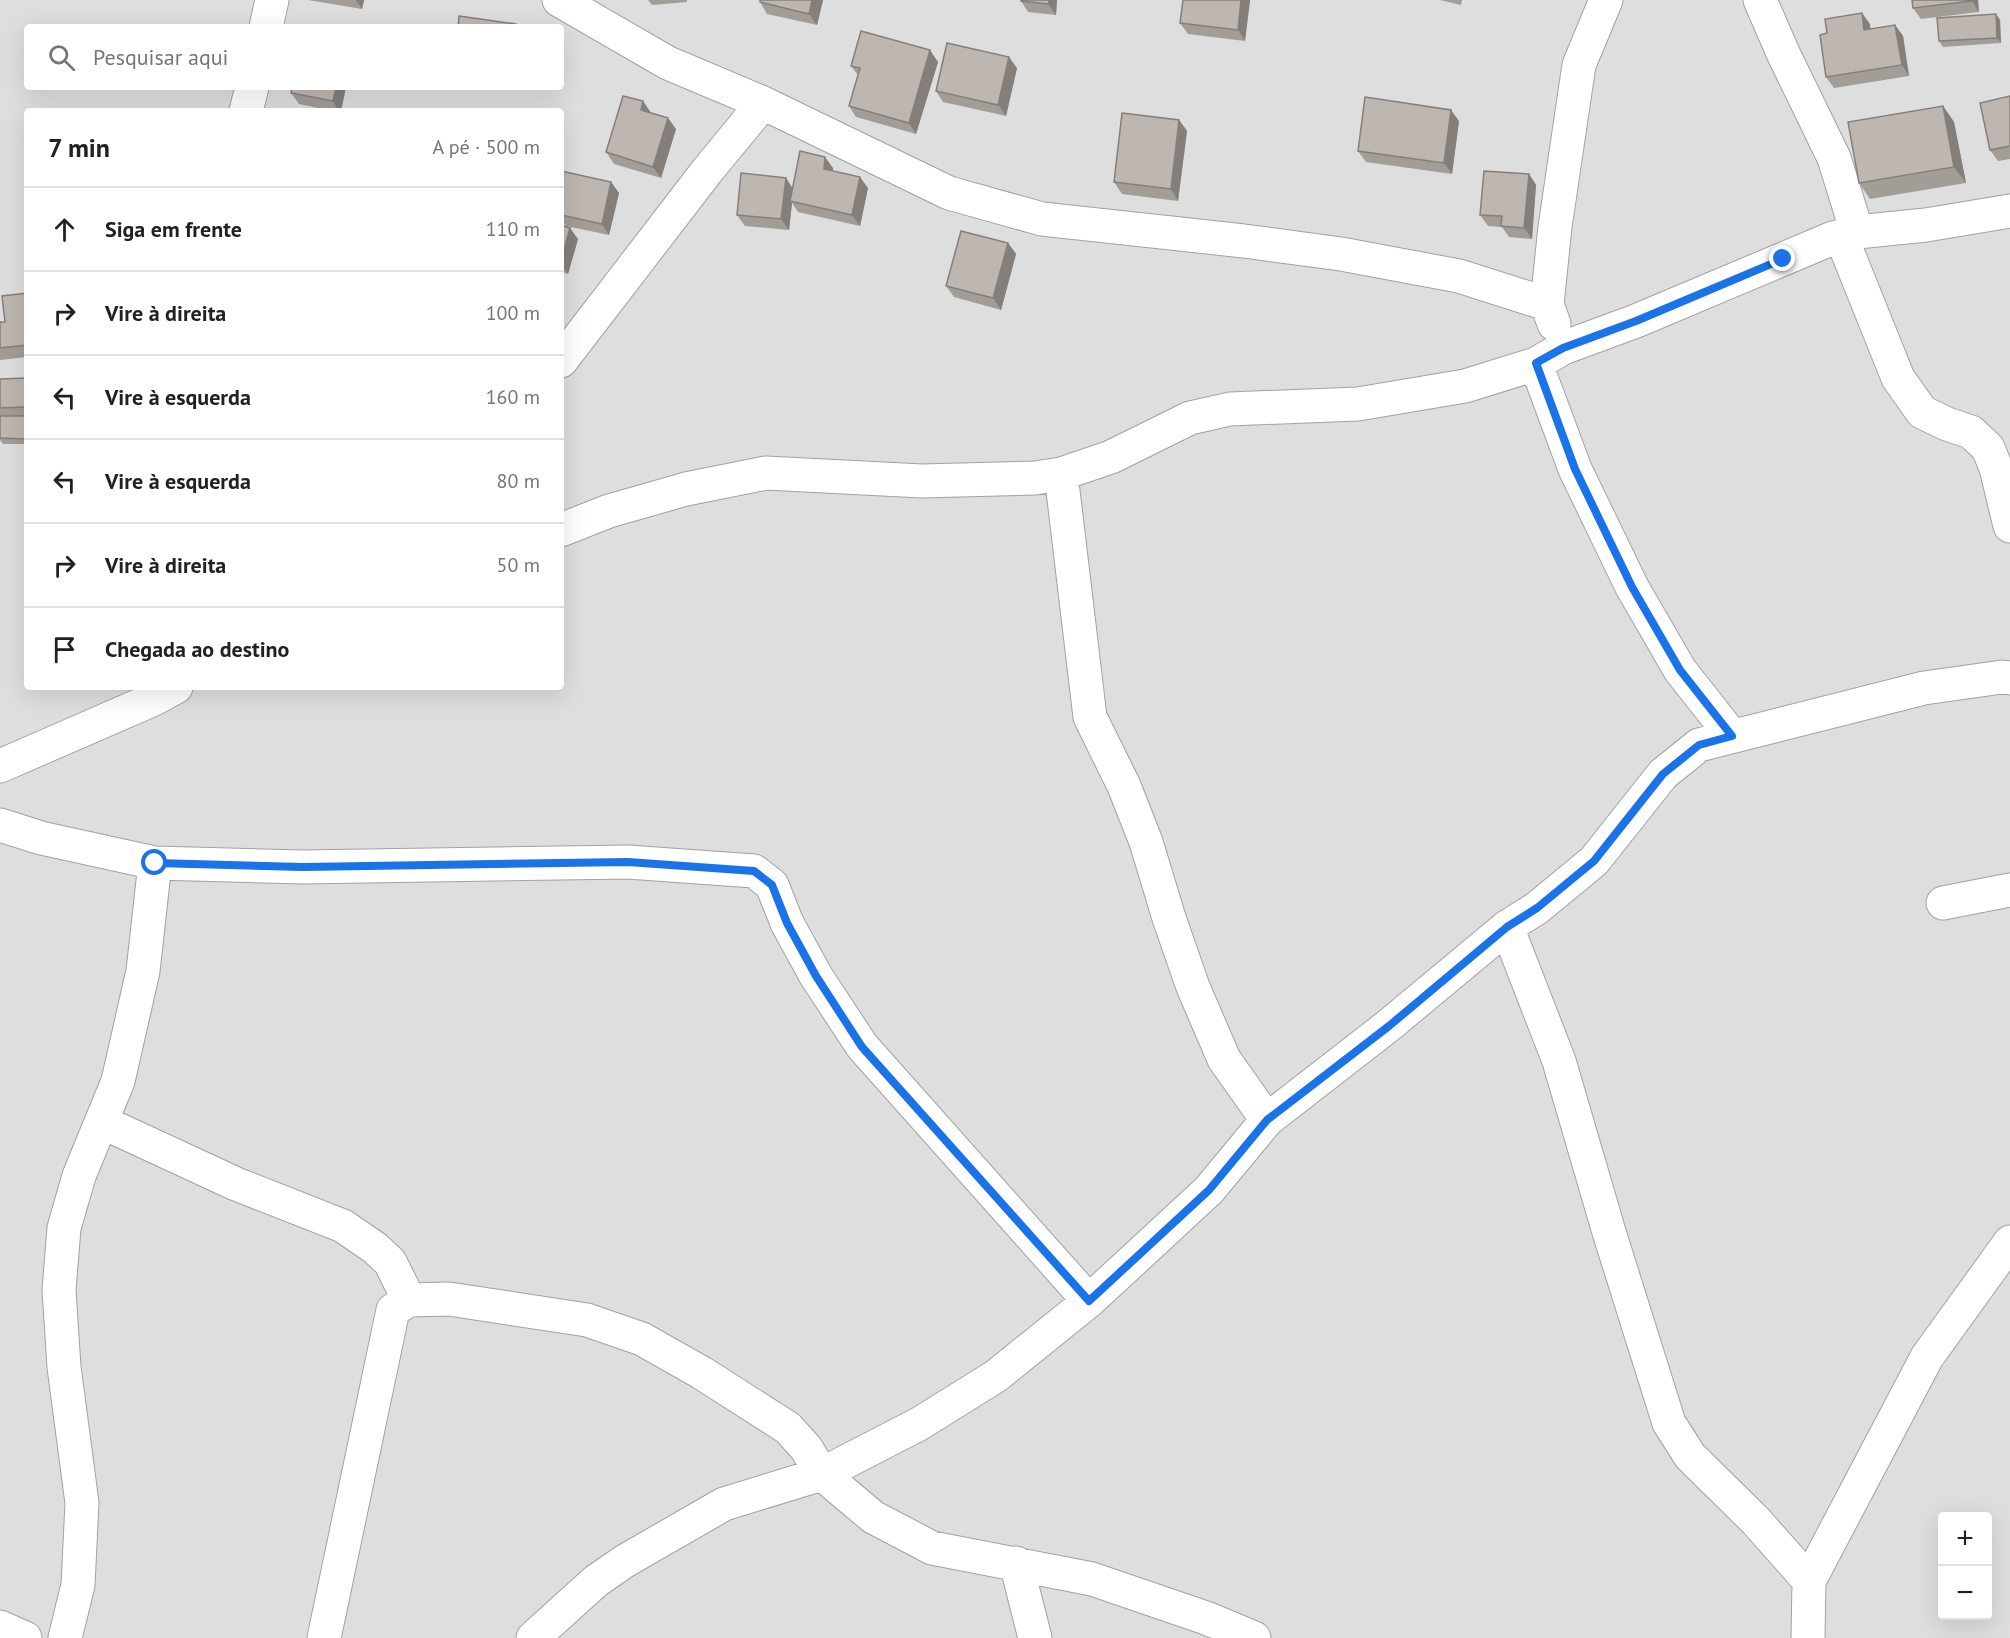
<!DOCTYPE html>
<html lang="pt">
<head>
<meta charset="utf-8">
<style>
  :root { --surface:#fff; --page:#f6f6f6; --text:#202124; --muted:#757577; --line:#e0e0e0 }
  body { margin:0; font-family:"PT Sans",sans-serif; background:var(--page); color:var(--text) }
  .controls { position:absolute; right:18px; bottom:18px; display:grid; overflow:hidden; border-radius:6px; box-shadow:0 6px 24px #0002 }
  .controls button { width:54px; height:54px; display:grid; place-items:center; padding:0; border:0; border-bottom:2px solid var(--line); background:var(--surface); color:var(--text); font:30px sans-serif }
  .stop { position:absolute; width:18px; height:18px; margin:-14px; border:4px solid #1a73e8; border-radius:50%; background:#fff }
  .stop.end { background:#1a73e8; border-color:#fff; box-shadow:0 2px 6px #0008 }
  .list { margin:0; padding:0; list-style:none }
  h2 { display:flex; justify-content:space-between; align-items:center; height:78px; margin:0; padding:0 24px; font-size:26px }
  h2 small { font-size:20px; font-weight:400; color:var(--muted) }
  .list li { display:grid; grid-template-columns:39px 1fr auto; gap:18px; align-items:center; box-sizing:border-box; height:84px; padding:0 24px; border-top:2px solid var(--line) }
  .list b { display:block; font-size:22px; white-space:nowrap }
  .list em { font-size:20px; font-style:normal; color:var(--muted) }
  .icon { flex:none; width:33px; height:33px; fill:none; stroke:currentColor; stroke-width:2; stroke-linecap:round; stroke-linejoin:round }
  .map { position:relative; flex:none; width:2010px; height:1638px; overflow:hidden }
  .search { position:absolute; background:var(--surface); box-shadow:0 6px 24px #0002; left:24px; top:24px; width:540px; height:66px; display:flex; align-items:center; gap:15px; box-sizing:border-box; padding:0 21px; border-radius:6px; color:var(--muted); font-size:22px }
  .panel { position:absolute; background:var(--surface); box-shadow:0 6px 24px #0002; left:24px; top:108px; width:540px; height:582px; border-radius:6px }
  .map>svg:first-child { display:block }
  .residential { fill:#dfdede; fill-rule:evenodd }
  .lines { fill:none; stroke-linecap:round; stroke-linejoin:round }
  .minor-casing { stroke:#a2a2a2; stroke-width:35 }
  .tertiary-casing { stroke:#a2a2a2; stroke-width:35 }
  .minor { stroke:#fff; stroke-width:33 }
  .tertiary { stroke:#fff; stroke-width:33 }
  .wall { fill:#a39d98 }
  .shaded-wall { fill:#857f7c }
  .building { fill:#beb6b1; stroke:#857f7c; stroke-width:1.5 }
  .route { stroke:#1a73e8; stroke-width:8 }
</style>
</head>
<body>
<div class="map">
<svg width="2010" height="1638" viewBox="0 0 2010 1638">
  <rect width="100%" height="100%" fill="#f0ede8"/>
  <!-- residential -->
  <path class="residential" d="M0,0H2010V1638H0ZM27,27H561V87H27ZM27,111H561V687H27ZM1942,1516H1988V1616H1942Z"/>
  <g class="lines">
    <!-- minor casing -->
    <g class="minor-casing">
      <path id="minor" d="M559,0L668,63L763,103L949,193L1042,219L1244,241L1341,254L1459,276L1547,304
        M1760,0L1783,53L1834,158L1857,232
        M266,27L272,0
        M246,111L252,87
        M1841,236L1898,378L1922,412L1947,424L1971,432L1988,448L1996,468L2010,526
        M1554,324L1547,304L1555,227L1579,65L1606,0
        M561,361L707,171L763,103
        M1536,364L1575,469L1632,587L1680,670L1732,736
        M1061,474L1090,717L1124,786L1146,842L1169,918L1193,987L1224,1059L1267,1120
        M561,530L609,511L686,489L766,473L922,481L1035,478L1061,474L1111,457L1190,418L1230,409L1358,404L1465,386L1536,364L1563,348L1636,321L1833,238L1857,232L1926,225L2010,211
        M0,766L154,699L176,687
        M0,825L41,838L155,863L303,867L628,862L754,871L772,885L787,923L816,976L862,1046L1089,1301
        M1943,903L2010,890
        M1507,927L1559,1061L1609,1232L1669,1423L1690,1456L1756,1521L1809,1581
        M102,1122L236,1184L343,1226L375,1248L390,1262L409,1300
        M1016,1563L1035,1638
        M65,1638L78,1585L82,1503L64,1367L59,1290L64,1228L79,1176L118,1081L143,971L155,863
        M324,1638L393,1310L409,1300L449,1299L587,1320L642,1339L702,1373L788,1428L806,1448L822,1474L873,1517L932,1548L1092,1579L1206,1618L1254,1638
        M533,1638L596,1581L625,1561L724,1504L822,1474L919,1424L996,1376L1089,1301L1209,1190L1267,1120L1388,1026L1507,927L1537,908L1594,861L1663,774L1699,745L1924,688L2002,677L2010,678
        M1808,1638L1809,1581L1927,1357L2010,1242"/>
    </g>
    <!-- tertiary casing -->
    <g class="tertiary-casing">
      <path id="tertiary" d="M0,1627L25,1638"/>
    </g>
    <!-- minor -->
    <use href="#minor" class="minor"/>
    <!-- tertiary -->
    <use href="#tertiary" class="tertiary"/>
  </g>
  <!-- wall -->
  <path class="wall" d="M308,0H364L362,9Z
    M648,0H687V2L652,5Z
    M823,0L817,25L767,14L760,2Z
    M1057,0L1056,15L1028,12L1021,1Z
    M1250,0L1245,41L1188,34L1180,23Z
    M1440,0H1462L1461,5Z
    M1978,0L1979,12L1921,19L1913,8Z
    M1996,14L2000,20L2001,43L1943,47L1939,41Z
    M1870,24V29L1895,25L1903,36L1909,76L1834,88L1826,77Z
    M938,62L916,134L856,117L849,106L858,75L851,66Z
    M1017,68L1006,116L943,102L936,91Z
    M292,87H346L341,111H333L299,104L291,93Z
    M2010,96V159L1998,161L1990,150Z
    M643,101L651,113L676,129L661,178L614,164L606,152Z
    M1943,106L1954,122L1966,183L1870,199L1859,183Z
    M1179,120L1187,131L1178,201L1122,194L1114,182Z
    M1459,121L1452,174L1366,162L1358,151Z
    M833,168V171L868,188L860,226L798,212L792,203L789,230L745,226L737,215L786,178L792,188Z
    M561,171L611,182L619,193L609,235L566,226L561,219Z
    M1529,174L1536,185L1532,239L1509,237L1502,227L1488,226L1480,215Z
    M561,225L578,239L568,274L561,272Z
    M1008,243L1016,254L1001,310L954,297L946,286Z
    M27,293V357L0,360V322H5Z
    M27,378V444H3L0,440V379Z"/>
  <!-- shaded-wall -->
  <path class="shaded-wall" d="M356,0H364L362,9Z
    M812,0H823L817,25L809,14Z
    M1049,0H1057L1056,15L1048,4Z
    M1241,0H1250L1245,41L1238,30Z
    M1971,0H1978L1979,12L1972,1Z
    M1862,13L1870,24L1872,41L1864,30Z
    M1996,14L2000,20L2001,43L1997,38Z
    M1895,25L1903,36L1909,76L1902,65Z
    M930,50L938,62L916,134L909,123Z
    M1009,57L1017,68L1006,116L998,105Z
    M336,87H346L341,111H339L333,101Z
    M643,101L651,113L641,110Z
    M1943,106L1954,122L1966,183L1954,167Z
    M1451,110L1459,121L1452,174L1444,163Z
    M668,118L676,129L661,178L653,167Z
    M1179,120L1187,131L1178,201L1171,189Z
    M825,157L833,168L832,180L824,169Z
    M1529,174L1536,185L1532,239L1524,228Z
    M860,177L868,188L860,226L852,215Z
    M786,178L793,189L790,201L792,203L789,230L781,219Z
    M611,182L619,193L609,235L602,224Z
    M570,228L578,239L568,274L561,264V260Z
    M1008,243L1016,254L1001,310L993,298Z"/>
  <!-- building -->
  <path class="building" d="M760,0H812L809,14L760,2Z
    M1021,0H1049L1048,4L1021,1Z
    M1183,0H1241L1238,30L1180,23Z
    M1912,0H1971L1972,1L1913,8Z
    M1862,13L1864,30L1895,25L1902,65L1826,77L1820,35L1827,33L1825,19Z
    M1996,14L1997,38L1939,41L1937,18Z
    M459,16L516,24V27H458Z
    M306,25L317,27H306Z
    M861,31L930,50L909,123L849,106L860,68L851,66Z
    M947,43L1009,57L998,105L936,91Z
    M292,87H336L333,101L291,93Z
    M623,96L643,101L641,110L668,118L653,167L606,152Z
    M2010,96V146L1990,150L1980,103Z
    M1365,97L1451,110L1444,163L1358,151Z
    M1943,106L1954,167L1859,183L1848,122Z
    M1122,113L1179,120L1171,189L1114,182Z
    M800,151L825,157L824,169L860,177L852,215L790,201Z
    M561,171L611,182L602,224L561,215V201L563,191L561,190Z
    M1484,171L1529,174L1524,228L1501,226L1502,216L1480,215Z
    M741,173L786,178L781,219L737,215Z
    M561,225L570,228L561,260Z
    M961,231L1008,243L993,298L946,286Z
    M27,293V345L0,348V322H5L2,296Z
    M27,378V407L0,408V379Z
    M0,416H27V439L0,438Z"/>
  <g class="lines">
    <!-- route -->
    <path class="route" d="M155,863L303,867L628,862L754,871L772,885L787,923L816,976L862,1047L1089,1301L1209,1190L1267,1120L1389,1026L1507,927L1537,908L1594,861L1663,774L1699,745L1732,736L1680,670L1632,587L1575,469L1536,363L1563,348L1636,321L1783,259"/>
  </g>
</svg>
<div class="controls">
<button>+</button>
<button>−</button>
</div>
<div class="stop" style="left:155px;top:863px"></div>
<div class="stop end" style="left:1783px;top:259px"></div>
<div class="search"><svg class="icon" aria-label="search" viewBox="0 0 24 24"><circle cx="10" cy="10" r="6"/><path d="M15 15l6 6"/></svg>Pesquisar aqui</div>
<section class="panel">
<h2>7 min<small>A pé · 500 m</small></h2>
<ul class="list">
<li><svg class="icon" aria-label="ahead" viewBox="0 0 24 24"><path d="M12 20V5M6 11l6-6 6 6"/></svg><div><b>Siga em frente</b></div><em>110 m</em></li>
<li><svg class="icon" aria-label="right" viewBox="0 0 24 24"><path d="M7 20v-9h11M14 6l5 5-5 5"/></svg><div><b>Vire à direita</b></div><em>100 m</em></li>
<li><svg class="icon" aria-label="left" viewBox="0 0 24 24"><path d="M17 20v-9H6M10 6l-5 5 5 5"/></svg><div><b>Vire à esquerda</b></div><em>160 m</em></li>
<li><svg class="icon" aria-label="left" viewBox="0 0 24 24"><path d="M17 20v-9H6M10 6l-5 5 5 5"/></svg><div><b>Vire à esquerda</b></div><em>80 m</em></li>
<li><svg class="icon" aria-label="right" viewBox="0 0 24 24"><path d="M7 20v-9h11M14 6l5 5-5 5"/></svg><div><b>Vire à direita</b></div><em>50 m</em></li>
<li><svg class="icon" aria-label="arrive" viewBox="0 0 24 24"><path d="M6 21V4h12l-3 4 3 4H6"/></svg><div><b>Chegada ao destino</b></div></li>
</ul>
</section>
</div>
</body>
</html>
